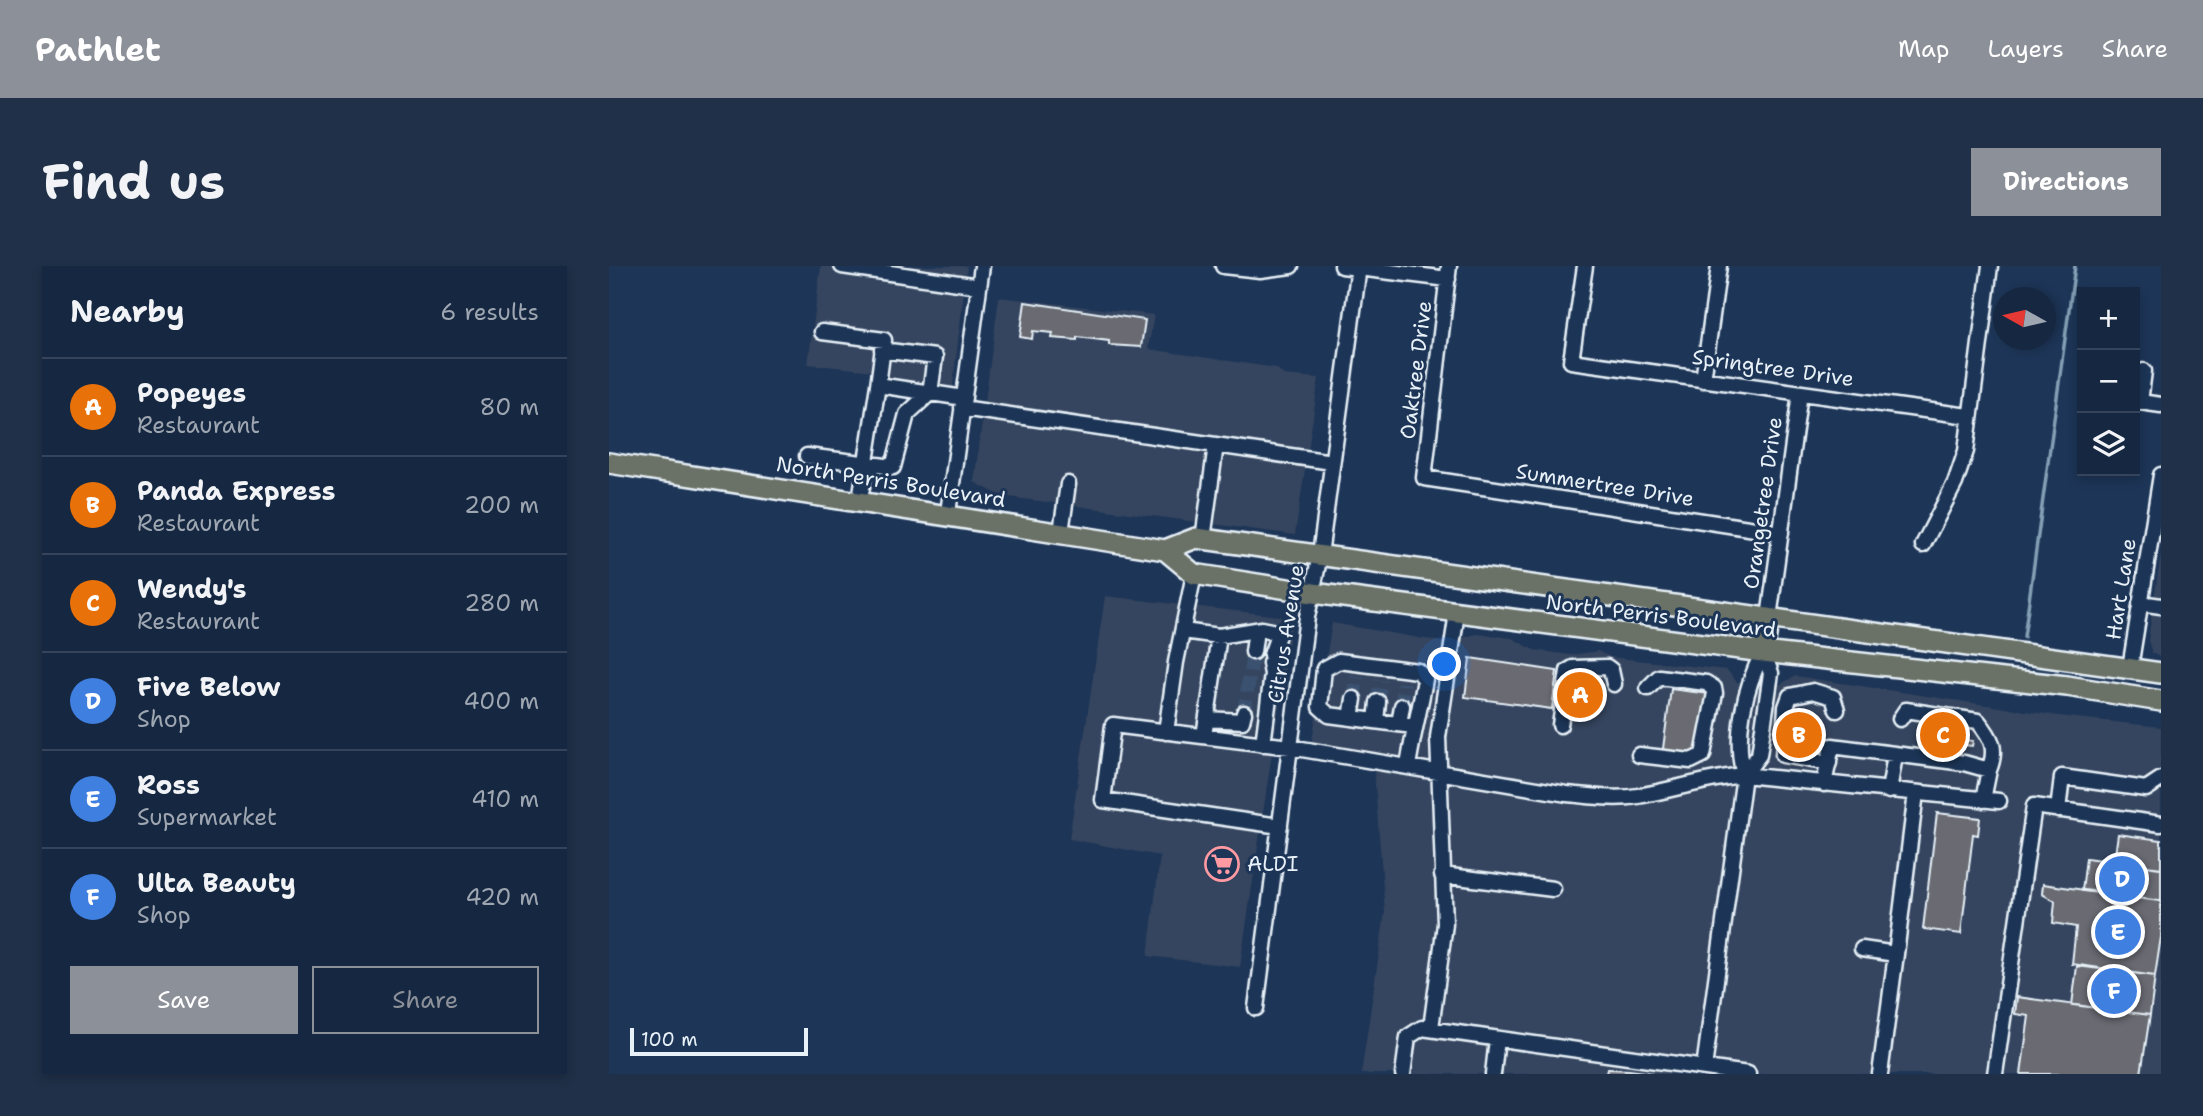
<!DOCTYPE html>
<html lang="en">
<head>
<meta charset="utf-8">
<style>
  :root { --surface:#162841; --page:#1f3048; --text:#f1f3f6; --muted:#9ea6b1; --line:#35445a; --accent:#8c9099 }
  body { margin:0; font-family:"Shantell Sans",sans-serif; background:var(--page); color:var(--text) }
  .controls { position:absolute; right:21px; top:21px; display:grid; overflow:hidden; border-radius:0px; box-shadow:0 4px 10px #0003 }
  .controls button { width:63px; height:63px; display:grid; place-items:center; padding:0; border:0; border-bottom:2px solid var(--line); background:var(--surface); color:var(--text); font:35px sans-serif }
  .compass { position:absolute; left:1384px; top:21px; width:63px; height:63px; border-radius:50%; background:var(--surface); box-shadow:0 4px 10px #0003; rotate:278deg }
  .scale { position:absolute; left:21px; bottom:18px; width:178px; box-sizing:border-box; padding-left:7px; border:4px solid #e8f1f8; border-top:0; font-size:19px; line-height:24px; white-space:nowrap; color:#e8f1f8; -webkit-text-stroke:5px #1d3557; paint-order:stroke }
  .you { position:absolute; left:836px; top:399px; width:24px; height:24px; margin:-18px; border:5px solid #fff; border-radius:50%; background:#1a73e8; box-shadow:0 0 0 10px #1a73e833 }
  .badge { display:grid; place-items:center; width:46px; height:46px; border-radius:50%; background:var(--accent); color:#fff; font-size:23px; font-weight:700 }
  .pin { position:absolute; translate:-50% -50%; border:4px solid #fff; box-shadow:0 2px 7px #0006 }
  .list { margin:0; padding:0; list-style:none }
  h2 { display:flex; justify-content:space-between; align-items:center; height:91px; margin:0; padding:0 28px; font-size:30px }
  h2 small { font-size:23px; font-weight:400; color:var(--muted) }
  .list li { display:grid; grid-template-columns:46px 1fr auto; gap:21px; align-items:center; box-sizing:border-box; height:98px; padding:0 28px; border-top:2px solid var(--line) }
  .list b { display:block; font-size:26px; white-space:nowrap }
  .list p { margin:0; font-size:23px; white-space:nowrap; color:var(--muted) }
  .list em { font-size:23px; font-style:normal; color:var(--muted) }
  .actions { display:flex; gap:14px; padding:21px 28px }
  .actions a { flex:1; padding:16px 0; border:2px solid var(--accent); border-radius:0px; text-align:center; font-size:24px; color:var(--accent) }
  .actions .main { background:var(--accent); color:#fff }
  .icon { flex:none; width:38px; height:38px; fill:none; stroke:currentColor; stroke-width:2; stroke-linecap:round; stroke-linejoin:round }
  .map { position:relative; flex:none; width:1552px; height:808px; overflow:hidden; border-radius:0px }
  header { display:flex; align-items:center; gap:42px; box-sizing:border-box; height:98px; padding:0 35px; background:var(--accent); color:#fff }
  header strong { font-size:33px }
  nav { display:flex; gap:38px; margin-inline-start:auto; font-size:24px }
  .intro { display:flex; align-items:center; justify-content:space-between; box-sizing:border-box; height:168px; padding:0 42px }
  h1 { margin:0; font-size:49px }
  .button { padding:18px 32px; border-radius:0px; background:var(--accent); color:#fff; font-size:24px; font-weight:700 }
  main { display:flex; gap:42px; padding:0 42px }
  aside { flex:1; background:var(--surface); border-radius:0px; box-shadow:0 4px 10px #0003 }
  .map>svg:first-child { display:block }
  .built { fill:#34455f }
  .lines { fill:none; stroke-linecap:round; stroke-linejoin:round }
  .stream { stroke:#84a0b5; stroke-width:3.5 }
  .building { fill:#696a72; stroke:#e8f1f8; stroke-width:2 }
  .minor-tunnel { stroke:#3b516f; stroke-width:14; stroke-dasharray:14 7; stroke-linecap:butt }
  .minor-casing { stroke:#e8f1f8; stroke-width:19 }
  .major-casing { stroke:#e8f1f8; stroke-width:24 }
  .minor { stroke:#1d3557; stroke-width:14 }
  .major { stroke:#6a7166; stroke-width:19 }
  .labels { text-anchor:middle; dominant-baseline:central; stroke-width:6; stroke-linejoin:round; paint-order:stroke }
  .street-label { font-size:21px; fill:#e8f1f8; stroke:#1d3557 }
  .poi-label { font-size:21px; fill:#e8f1f8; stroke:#1d3557; text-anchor:start }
</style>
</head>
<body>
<header>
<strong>Pathlet</strong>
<nav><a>Map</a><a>Layers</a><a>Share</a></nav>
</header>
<div class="intro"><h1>Find us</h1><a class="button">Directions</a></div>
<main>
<aside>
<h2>Nearby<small>6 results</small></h2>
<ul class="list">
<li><span class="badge" style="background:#e8710a">A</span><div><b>Popeyes</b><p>Restaurant</p></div><em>80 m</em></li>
<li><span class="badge" style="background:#e8710a">B</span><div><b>Panda Express</b><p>Restaurant</p></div><em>200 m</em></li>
<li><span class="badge" style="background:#e8710a">C</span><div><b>Wendy's</b><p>Restaurant</p></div><em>280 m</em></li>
<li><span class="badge" style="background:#3f7fe0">D</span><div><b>Five Below</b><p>Shop</p></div><em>400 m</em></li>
<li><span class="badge" style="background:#3f7fe0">E</span><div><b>Ross</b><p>Supermarket</p></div><em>410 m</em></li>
<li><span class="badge" style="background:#3f7fe0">F</span><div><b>Ulta Beauty</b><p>Shop</p></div><em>420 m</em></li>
</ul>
<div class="actions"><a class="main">Save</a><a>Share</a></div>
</aside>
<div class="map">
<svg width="1552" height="808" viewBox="0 0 1552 808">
  <rect width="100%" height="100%" fill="#1d3557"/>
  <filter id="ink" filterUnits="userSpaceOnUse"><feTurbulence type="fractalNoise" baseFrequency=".0143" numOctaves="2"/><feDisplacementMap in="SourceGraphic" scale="14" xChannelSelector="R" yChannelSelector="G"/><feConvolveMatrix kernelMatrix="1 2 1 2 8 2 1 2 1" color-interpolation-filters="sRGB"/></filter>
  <g filter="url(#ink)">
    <!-- built -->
    <path class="built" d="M212,0H358L343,127L281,116L264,105L199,98Z
      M390,31L545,49L539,83L667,102L675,109L710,112L686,269L392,230L365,216Z
      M1552,287V392L1543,387L1539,374Z
      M496,330L671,350L682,360L631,701L539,690L551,590L460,573Z
      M723,357L834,376L868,368L903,372L925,384L962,389L989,385L1001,391L1118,404L1128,416L1172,418L1186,410L1450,450L1552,461V808H752L776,647L764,492L702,480Z"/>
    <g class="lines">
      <!-- stream -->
      <path class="stream" d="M1415,371L1466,0"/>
    </g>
    <!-- building -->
    <path class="building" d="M416,36L536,54L532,81L500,79V75L468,71V74L443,72L444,67L424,65L423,73L411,71Z
      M861,392L948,405L943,443L856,431Z
      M966,408L988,412L982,448L954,443L959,414Z
      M1062,423L1101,428L1092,490H1053Z
      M1182,449L1204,452L1198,489L1176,486Z
      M1312,453L1341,455L1340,460L1358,463L1357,474L1364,475L1363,480L1355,479V482L1309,476Z
      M1328,547L1371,552L1369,569L1364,568L1352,668L1314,663Z
      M1509,568L1552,574V602L1505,596Z
      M1477,592L1552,602V635L1473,625Z
      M1434,618L1552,635V671L1546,710L1463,698L1467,661L1444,657L1446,635L1433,628Z
      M1468,700L1546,710L1541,749L1463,739Z
      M1408,731L1541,749L1532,808H1412L1420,750L1406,748Z
      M999,803L1020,804L1043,807L998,808Z"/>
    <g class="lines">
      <!-- minor-tunnel -->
      <path class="minor-tunnel" d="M669,397L670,390
        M745,433L748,411
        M769,436L772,414
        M793,440L795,417
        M635,447L644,386"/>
      <!-- minor casing -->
      <g class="minor-casing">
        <path id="minor" d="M233,0L370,20
          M614,0L651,4L682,0
          M733,0L839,13
          M840,0L815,212L1172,267
          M976,0L962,95L1359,150
          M213,66L275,74L269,119
          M1535,105L1531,136L1552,139
          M1094,114L1110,0
          M353,142L723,196
          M198,190L284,201L298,148L321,127L326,91L273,84
          M251,234L269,119L355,132
          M339,247L373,0
          M452,266L459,218
          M594,273L607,179
          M1314,279L1346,217L1357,185L1381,0
          M1531,337L1552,340
          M1160,352L1191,127
          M574,365L610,370L653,363L663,365L668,372L662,389
          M644,386L647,364
          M1521,402L1552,209
          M742,452L745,433
          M598,453L633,455L635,447
          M1291,453L1297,444L1369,455C1382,471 1389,482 1380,504
          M767,455L769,436
          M790,458L793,440
          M951,459L959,405L964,402L998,401L1002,404L1005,418
          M557,466L567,396L585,308
          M595,470L610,370
          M654,478L663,408L661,397
          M1030,489L1082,495L1094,489L1106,427L1105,422L1097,417L1050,411L1039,422
          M1220,497L1174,489L1177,441L1181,430L1204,425L1224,431L1228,444
          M799,501C803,471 811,444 816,413L809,405L730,395L715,403L711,441L720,449L804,460
          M1135,509L1150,489L1162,407L1154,386
          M1215,518L1223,480L1355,497L1380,504L1374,534
          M1280,525L1286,489
          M1449,544L1453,511L1537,523L1552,513
          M671,560L494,534L504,459L681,481L958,528C981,530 1005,534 1029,530C1065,524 1098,512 1135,509L1390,535
          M833,609L944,623
          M1253,683L1287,688L1271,808
          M1287,688L1307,527
          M647,742L698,351L711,289L750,0
          M822,762L836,658L829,471L848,347
          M1095,802L1135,509C1124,471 1136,421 1154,386
          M794,808L799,771L813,762L1139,808
          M884,808L888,773
          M1386,808L1425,540L1552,558"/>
      </g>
      <!-- major casing -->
      <g class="major-casing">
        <path id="major" d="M0,197L556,284L585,308L704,327L1154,386L1458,420L1552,435
          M556,284L587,272L594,273L1552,407
          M1154,386L1160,352"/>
      </g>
      <!-- minor -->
      <use href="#minor" class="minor"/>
      <!-- major -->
      <use href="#major" class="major"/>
    </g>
  </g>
  <!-- icons -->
  <defs>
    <g id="supermarket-ring" transform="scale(1.75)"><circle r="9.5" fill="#1d3557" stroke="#ff9aa2" stroke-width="1.5"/><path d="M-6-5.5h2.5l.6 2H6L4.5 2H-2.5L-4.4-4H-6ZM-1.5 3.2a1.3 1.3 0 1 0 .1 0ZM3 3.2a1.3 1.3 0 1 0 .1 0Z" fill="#ff9aa2"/></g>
  </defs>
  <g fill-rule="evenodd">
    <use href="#supermarket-ring" x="613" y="598"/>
  </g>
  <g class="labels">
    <!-- street labels -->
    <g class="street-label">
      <text transform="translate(1164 102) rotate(8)">Springtree Drive</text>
      <text transform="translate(807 104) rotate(-83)">Oaktree Drive</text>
      <text transform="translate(282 216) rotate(9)">North Perris Boulevard</text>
      <text transform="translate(996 219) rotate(9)">Summertree Drive</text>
      <text transform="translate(1154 237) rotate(-82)">Orangetree Drive</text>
      <text transform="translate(1512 323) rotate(-81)">Hart Lane</text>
      <text transform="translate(1052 350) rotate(7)">North Perris Boulevard</text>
      <text transform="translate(677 368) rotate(-81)">Citrus Avenue</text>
    </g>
    <!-- poi labels -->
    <g class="poi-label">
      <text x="638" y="598">ALDI</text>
    </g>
  </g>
</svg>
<div class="controls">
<button>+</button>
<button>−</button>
<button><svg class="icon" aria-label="layers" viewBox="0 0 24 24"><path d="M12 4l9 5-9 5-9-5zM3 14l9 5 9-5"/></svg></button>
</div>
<svg class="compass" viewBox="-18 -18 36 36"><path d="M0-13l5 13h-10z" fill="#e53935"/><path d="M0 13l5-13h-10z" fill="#9ea6b1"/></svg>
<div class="scale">100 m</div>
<div class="you"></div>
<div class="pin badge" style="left:971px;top:429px;background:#e8710a">A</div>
<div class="pin badge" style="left:1190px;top:469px;background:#e8710a">B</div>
<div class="pin badge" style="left:1334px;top:469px;background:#e8710a">C</div>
<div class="pin badge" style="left:1513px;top:613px;background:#3f7fe0">D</div>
<div class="pin badge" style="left:1509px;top:666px;background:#3f7fe0">E</div>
<div class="pin badge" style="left:1505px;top:725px;background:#3f7fe0">F</div>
</div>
</main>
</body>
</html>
